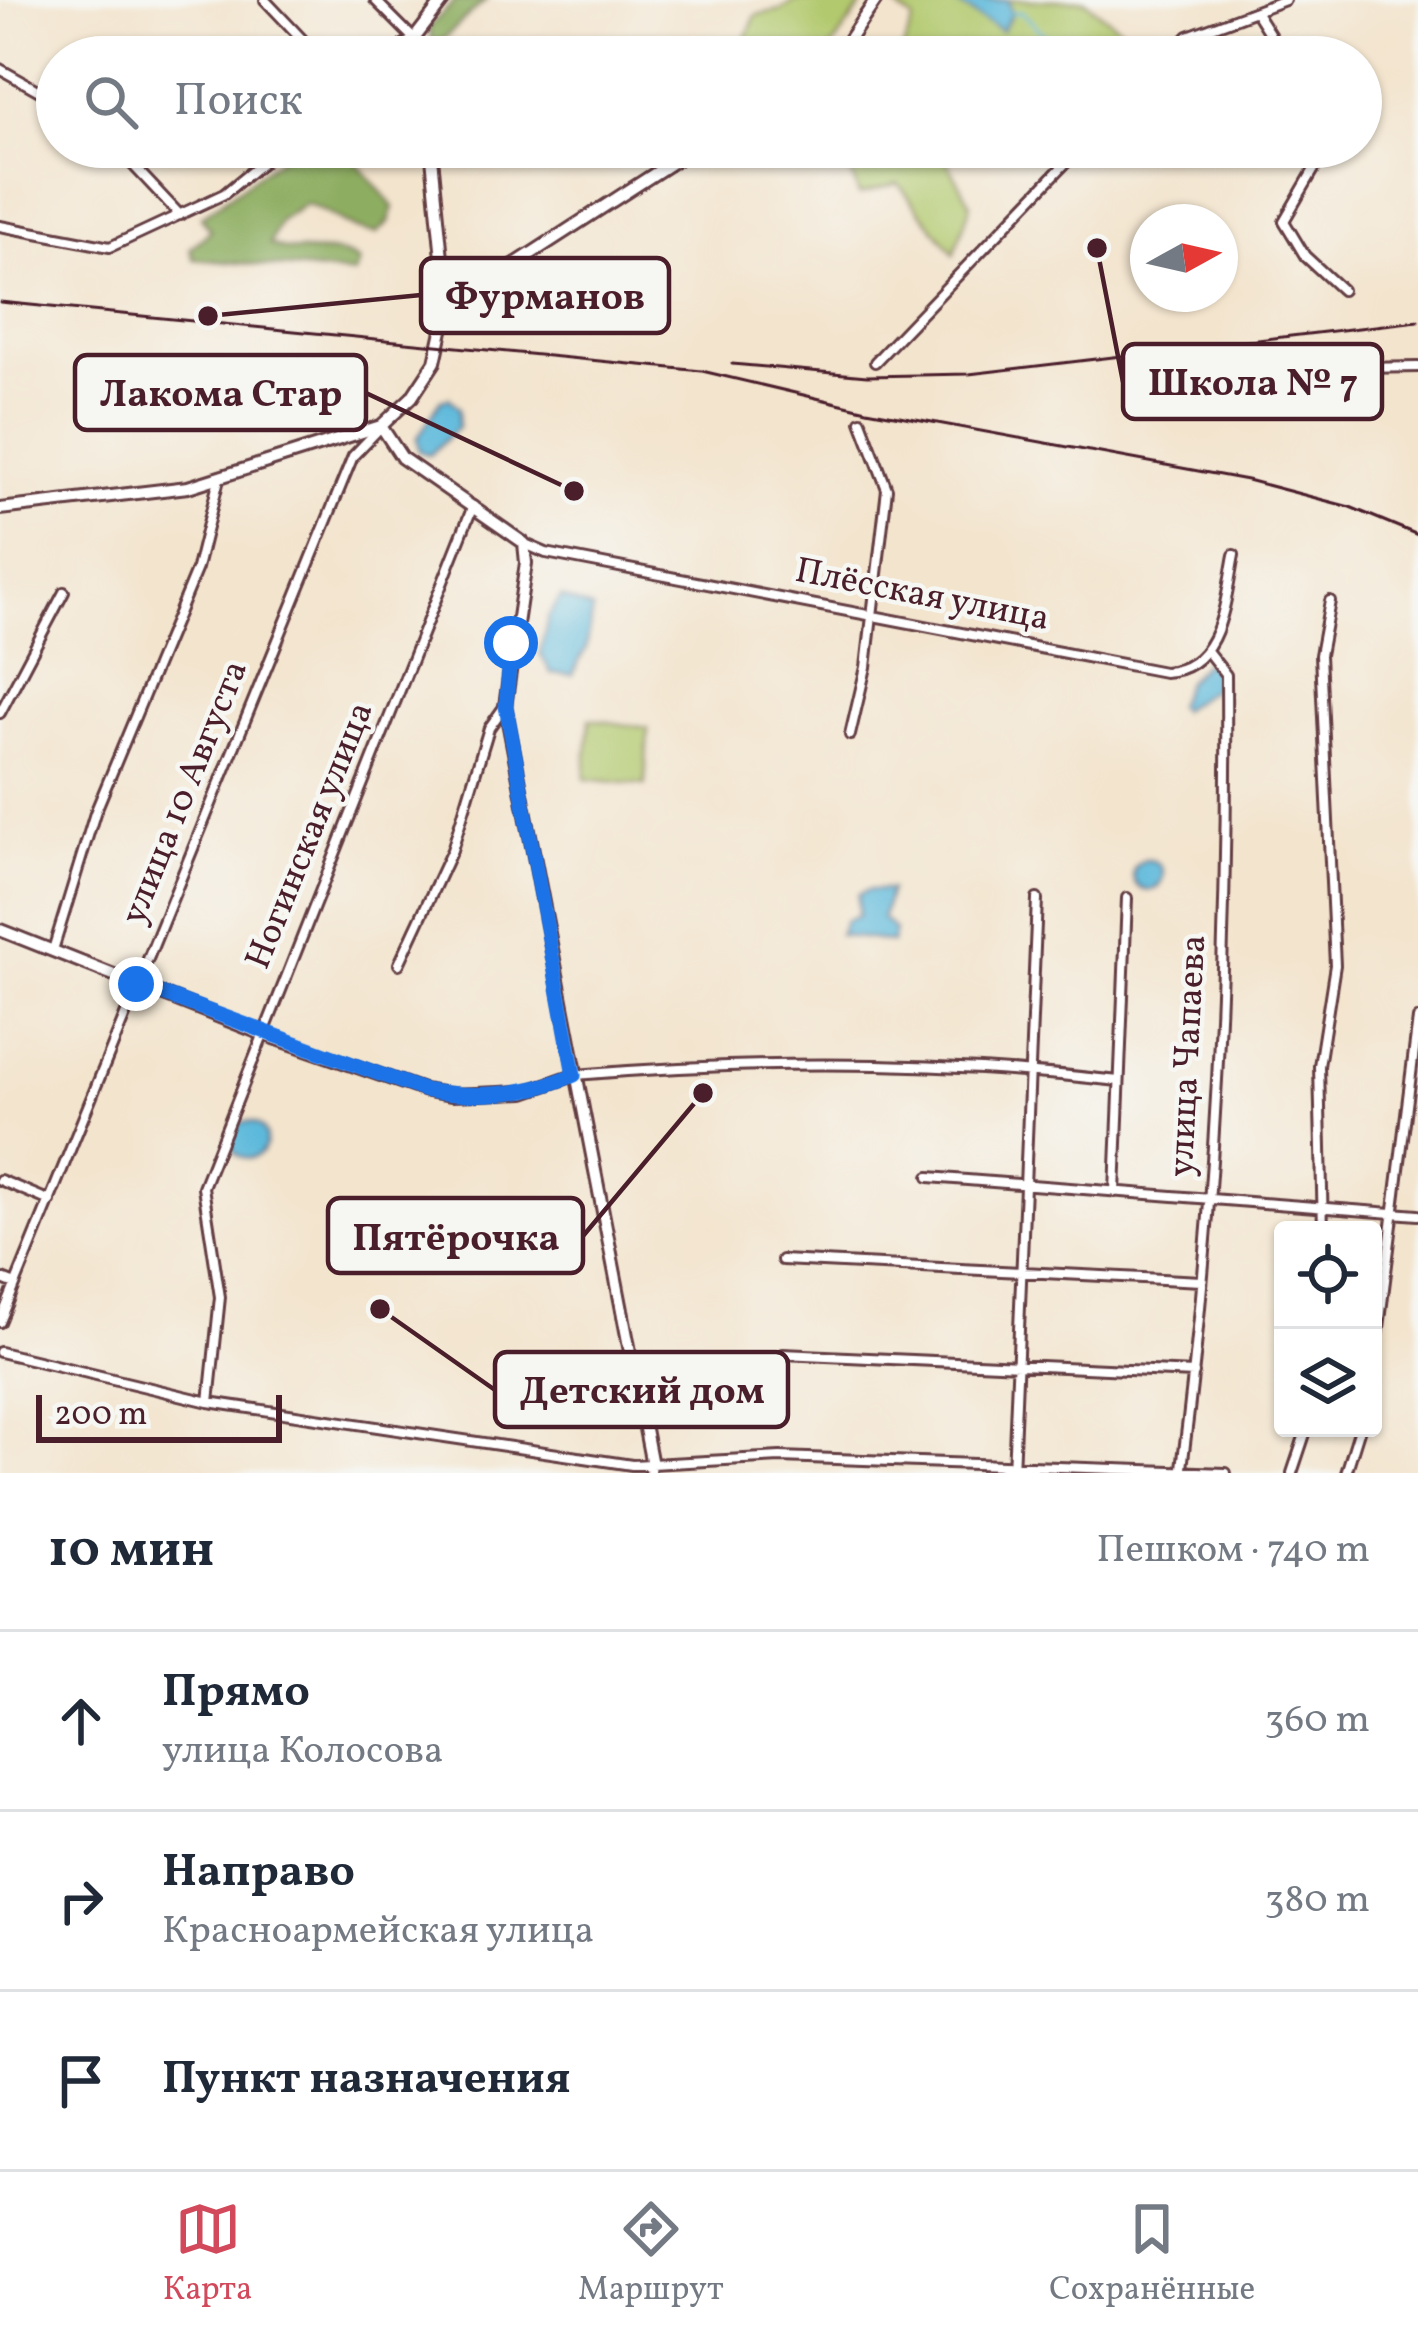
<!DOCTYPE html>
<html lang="ru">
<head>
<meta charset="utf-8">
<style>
  :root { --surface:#fff; --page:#f6f6f7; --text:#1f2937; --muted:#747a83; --line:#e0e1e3; --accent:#d1495b }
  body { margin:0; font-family:Vollkorn,serif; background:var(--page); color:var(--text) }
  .controls { position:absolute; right:36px; bottom:36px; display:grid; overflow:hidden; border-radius:12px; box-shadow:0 3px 9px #0004 }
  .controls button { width:108px; height:108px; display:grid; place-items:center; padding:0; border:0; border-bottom:3px solid var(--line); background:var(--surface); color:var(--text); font:60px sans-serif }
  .compass { position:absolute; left:1130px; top:204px; width:108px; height:108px; border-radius:50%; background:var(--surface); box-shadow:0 3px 9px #0004; rotate:82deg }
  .scale { position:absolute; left:36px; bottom:30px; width:246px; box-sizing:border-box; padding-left:12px; border:6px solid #4a1f2b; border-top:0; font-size:33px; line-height:42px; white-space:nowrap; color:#4a1f2b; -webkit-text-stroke:9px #f6f6f2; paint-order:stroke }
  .stop { position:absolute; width:36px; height:36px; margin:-27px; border:9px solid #1a73e8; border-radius:50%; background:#fff }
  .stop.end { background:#1a73e8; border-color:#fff; box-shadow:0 3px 12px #0008 }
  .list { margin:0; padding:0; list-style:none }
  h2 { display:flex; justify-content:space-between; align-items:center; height:156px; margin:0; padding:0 48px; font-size:51px }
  h2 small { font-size:39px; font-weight:400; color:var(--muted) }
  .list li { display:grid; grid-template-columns:78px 1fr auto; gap:36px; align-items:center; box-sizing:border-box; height:180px; padding:0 48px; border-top:3px solid var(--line) }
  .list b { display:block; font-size:45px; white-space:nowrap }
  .list p { margin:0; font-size:39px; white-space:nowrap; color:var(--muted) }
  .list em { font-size:39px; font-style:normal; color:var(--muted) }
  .icon { flex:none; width:66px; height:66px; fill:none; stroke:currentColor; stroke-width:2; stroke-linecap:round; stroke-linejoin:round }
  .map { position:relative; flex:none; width:1418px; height:1473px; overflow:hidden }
  .search { position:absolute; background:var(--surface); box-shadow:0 3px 9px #0004; left:36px; right:36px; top:36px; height:132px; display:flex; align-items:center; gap:30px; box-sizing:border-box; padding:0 42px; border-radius:66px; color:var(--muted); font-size:45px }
  .sheet { height:696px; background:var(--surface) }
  nav { display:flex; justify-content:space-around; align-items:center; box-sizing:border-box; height:168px; border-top:3px solid var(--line); background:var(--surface); font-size:33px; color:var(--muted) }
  nav a { display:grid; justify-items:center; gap:6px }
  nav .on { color:var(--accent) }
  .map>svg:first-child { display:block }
  .green { fill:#b2c96e; stroke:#7e744c; stroke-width:3 }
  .forest { fill:#8dad61; stroke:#6c6646; stroke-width:3 }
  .water { fill:#5db9db; stroke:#546c83; stroke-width:3 }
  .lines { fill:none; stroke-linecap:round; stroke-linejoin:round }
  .stream { stroke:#5db9db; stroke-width:3 }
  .minor-casing { stroke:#633d43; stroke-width:14 }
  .major-casing { stroke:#633d43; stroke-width:16 }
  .minor { stroke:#fff; stroke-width:8 }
  .major { stroke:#fff; stroke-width:10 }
  .rail { stroke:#4a1f2b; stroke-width:3 }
  .route { stroke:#1a73e8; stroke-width:15 }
  .labels { text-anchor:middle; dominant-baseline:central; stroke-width:9; stroke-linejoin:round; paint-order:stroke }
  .street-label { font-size:36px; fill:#4a1f2b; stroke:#f6f6f2 }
  .leader { fill:none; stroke:#4a1f2b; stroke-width:4.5 }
  .callout-dot { fill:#4a1f2b; stroke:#f6f6f2; stroke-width:4.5 }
  .callout { fill:#f6f6f2; stroke:#4a1f2b; stroke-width:4.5 }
  .callout-label { font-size:39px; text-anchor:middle; font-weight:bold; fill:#4a1f2b }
</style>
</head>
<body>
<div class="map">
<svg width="1418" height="1473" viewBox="0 0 1418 1473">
  <rect width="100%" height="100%" fill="#f6f6f2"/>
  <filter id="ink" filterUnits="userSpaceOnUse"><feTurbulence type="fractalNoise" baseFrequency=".00833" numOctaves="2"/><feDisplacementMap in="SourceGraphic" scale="24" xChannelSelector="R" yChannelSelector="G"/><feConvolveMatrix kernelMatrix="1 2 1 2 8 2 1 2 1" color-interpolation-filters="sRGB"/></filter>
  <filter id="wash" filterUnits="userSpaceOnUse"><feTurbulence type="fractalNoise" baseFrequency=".004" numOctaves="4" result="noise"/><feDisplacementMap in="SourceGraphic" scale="48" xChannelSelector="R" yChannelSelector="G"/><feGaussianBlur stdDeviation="2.7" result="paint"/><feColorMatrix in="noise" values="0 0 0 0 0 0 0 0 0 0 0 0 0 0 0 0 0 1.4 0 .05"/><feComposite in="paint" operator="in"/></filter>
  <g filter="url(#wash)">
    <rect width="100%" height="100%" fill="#f3e4cd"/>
    <!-- green -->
    <path class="green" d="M795,0H866L829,51L819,57H738L756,15L781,10Z
      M887,0H1084L1144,46L1133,57H900L914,20Z
      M939,147L971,204L954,254L898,183L859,195L843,149Z
      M590,719L648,728L645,785L585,779Z"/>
    <!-- forest -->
    <path class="forest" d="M456,0H486L441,41L432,42L429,27Z
      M295,147H344L394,207L389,222L377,233C348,232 333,212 305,204L280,221L270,244C298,259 333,243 359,262L355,274L194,259L190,249L211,230L201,217Z"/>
    <!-- water -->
    <path class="water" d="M934,0H1008L1012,13L1002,31L955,3Z
      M449,398L459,408L458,427L430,455L419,451L417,439L441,400Z
      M561,597L593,610L586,649L572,675L551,673L540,653L548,617Z
      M1205,662L1213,667L1215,687L1180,710L1176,706L1185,684Z
      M1133 875a15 15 0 1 1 30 0a15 15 0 1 1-30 0Z
      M868,890H890L882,918L895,930L892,942L839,935L845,921L858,916V895Z
      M230 1140a18 18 0 1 1 36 0a18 18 0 1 1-36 0Z"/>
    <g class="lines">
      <!-- stream -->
      <path class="stream" d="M1012,13L1022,12L1067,57"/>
    </g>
  </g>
  <g filter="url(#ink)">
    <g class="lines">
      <!-- minor casing -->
      <g class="minor-casing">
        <path id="minor" d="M265,0L319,57
          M375,0L414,39L381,57
          M1257,14L1284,57
          M629,41L640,57
          M1168,57L1188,36L1285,0
          M0,69L57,101
          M116,147L180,215
          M669,147L676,159
          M1327,147L1284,221L1305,256L1342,290
          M0,226L110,247L224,194L281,147
          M875,362L1081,147
          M1362,368L1418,367
          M525,544L546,553L1164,672C1222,669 1225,601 1234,555
          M0,713L64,592
          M850,735L866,667L887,489L861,421
          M53,950L95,813L197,568L219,479
          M399,964L452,850L489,728L504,707
          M575,1075C757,1060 938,1060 1119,1081
          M929,1177L1418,1215
          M0,1180L50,1201
          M1115,1192L1127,898
          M1323,1230L1319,1066L1335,965L1320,655L1330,601
          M782,1260L1202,1281
          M0,1278L15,1284
          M0,1322L353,456L378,430
          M0,1352L209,1402L632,1465L780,1457L1226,1473
          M783,1354L1194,1373
          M1373,1375L1418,1019
          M209,1402L220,1297L203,1187L473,506
          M1182,1468C1216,1205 1228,939 1226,675L1208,652
          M650,1473L651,1460
          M1013,1473L1037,899
          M1292,1473L1307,1428
          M1346,1473L1360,1428"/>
      </g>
      <!-- major casing -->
      <g class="major-casing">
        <path id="major" d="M416,57L414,39L444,0
          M837,57L876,0
          M447,308L696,147
          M381,426L402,458L524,543L526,563L505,706L651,1460
          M0,509L188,487L381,426L412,397L435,362L447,308L431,147
          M0,930L260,1033L423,1090L452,1095L525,1092L574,1075"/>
      </g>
      <!-- minor -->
      <use href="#minor" class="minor"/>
      <!-- major -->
      <use href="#major" class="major"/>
      <!-- rail -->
      <path class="rail" d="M0,302L702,371L867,410L1247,480L1350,507L1418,535
        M732,364L867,376L969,374L1418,321"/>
    </g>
  </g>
  <g class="lines" filter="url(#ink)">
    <!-- route -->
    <path class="route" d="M136,984L423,1090C476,1099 525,1096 574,1075L506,706L511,643"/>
  </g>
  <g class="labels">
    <!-- street labels -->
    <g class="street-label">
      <text transform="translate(922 596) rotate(11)">Плёсская улица</text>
      <text transform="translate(186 793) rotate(-68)">улица 10 Августа</text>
      <text transform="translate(311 836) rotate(-68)">Ногинская улица</text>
      <text transform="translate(1189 1056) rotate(-87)">улица Чапаева</text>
    </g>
  </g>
  <!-- callouts -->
  <path class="leader" d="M208 316L421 295M1097 248L1123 382M574 491L366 393M703 1093L583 1236M380 1309L495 1390"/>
  <g class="callout-dot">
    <circle cx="208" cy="316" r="12"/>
    <circle cx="1097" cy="248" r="12"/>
    <circle cx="574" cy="491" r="12"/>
    <circle cx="703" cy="1093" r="12"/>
    <circle cx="380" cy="1309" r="12"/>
  </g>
  <g class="callout">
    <rect x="421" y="258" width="248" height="75" rx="12"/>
    <rect x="1123" y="344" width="259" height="75" rx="12"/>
    <rect x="75" y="355" width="291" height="75" rx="12"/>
    <rect x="328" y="1198" width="255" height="75" rx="12"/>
    <rect x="495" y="1352" width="293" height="75" rx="12"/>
  </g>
  <g class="callout-label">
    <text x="545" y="309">Фурманов</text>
    <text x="1253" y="395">Школа № 7</text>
    <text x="221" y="406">Лакома Стар</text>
    <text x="456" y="1250">Пятёрочка</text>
    <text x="642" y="1403">Детский дом</text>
  </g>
</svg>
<div class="controls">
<button><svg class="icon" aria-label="locate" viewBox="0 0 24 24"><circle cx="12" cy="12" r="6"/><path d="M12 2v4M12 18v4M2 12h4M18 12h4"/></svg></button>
<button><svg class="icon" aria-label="layers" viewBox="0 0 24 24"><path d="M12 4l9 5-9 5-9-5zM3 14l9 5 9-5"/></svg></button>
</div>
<svg class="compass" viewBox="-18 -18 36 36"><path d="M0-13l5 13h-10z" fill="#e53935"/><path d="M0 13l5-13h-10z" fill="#747a83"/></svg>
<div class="scale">200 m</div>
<div class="stop" style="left:511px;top:643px"></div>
<div class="stop end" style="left:136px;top:984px"></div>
<div class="search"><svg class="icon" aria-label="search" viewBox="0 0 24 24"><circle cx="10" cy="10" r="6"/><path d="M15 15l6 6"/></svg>Поиск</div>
</div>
<section class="sheet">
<h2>10 мин<small>Пешком · 740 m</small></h2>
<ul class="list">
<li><svg class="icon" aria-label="ahead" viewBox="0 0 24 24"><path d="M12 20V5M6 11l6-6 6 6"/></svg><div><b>Прямо</b><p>улица Колосова</p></div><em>360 m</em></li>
<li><svg class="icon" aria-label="right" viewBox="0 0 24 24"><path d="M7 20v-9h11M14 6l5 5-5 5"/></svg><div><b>Направо</b><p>Красноармейская улица</p></div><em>380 m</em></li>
<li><svg class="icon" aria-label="arrive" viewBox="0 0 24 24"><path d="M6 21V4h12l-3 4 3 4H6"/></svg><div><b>Пункт назначения</b></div></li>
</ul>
</section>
<nav>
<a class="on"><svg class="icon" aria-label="map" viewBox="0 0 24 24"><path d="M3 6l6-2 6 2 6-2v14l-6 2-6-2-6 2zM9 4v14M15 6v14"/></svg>Карта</a>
<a><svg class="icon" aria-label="directions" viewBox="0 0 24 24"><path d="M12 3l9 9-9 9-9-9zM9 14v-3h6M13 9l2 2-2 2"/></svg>Маршрут</a>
<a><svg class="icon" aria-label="saved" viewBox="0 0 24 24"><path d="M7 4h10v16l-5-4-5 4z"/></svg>Сохранённые</a>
</nav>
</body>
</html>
